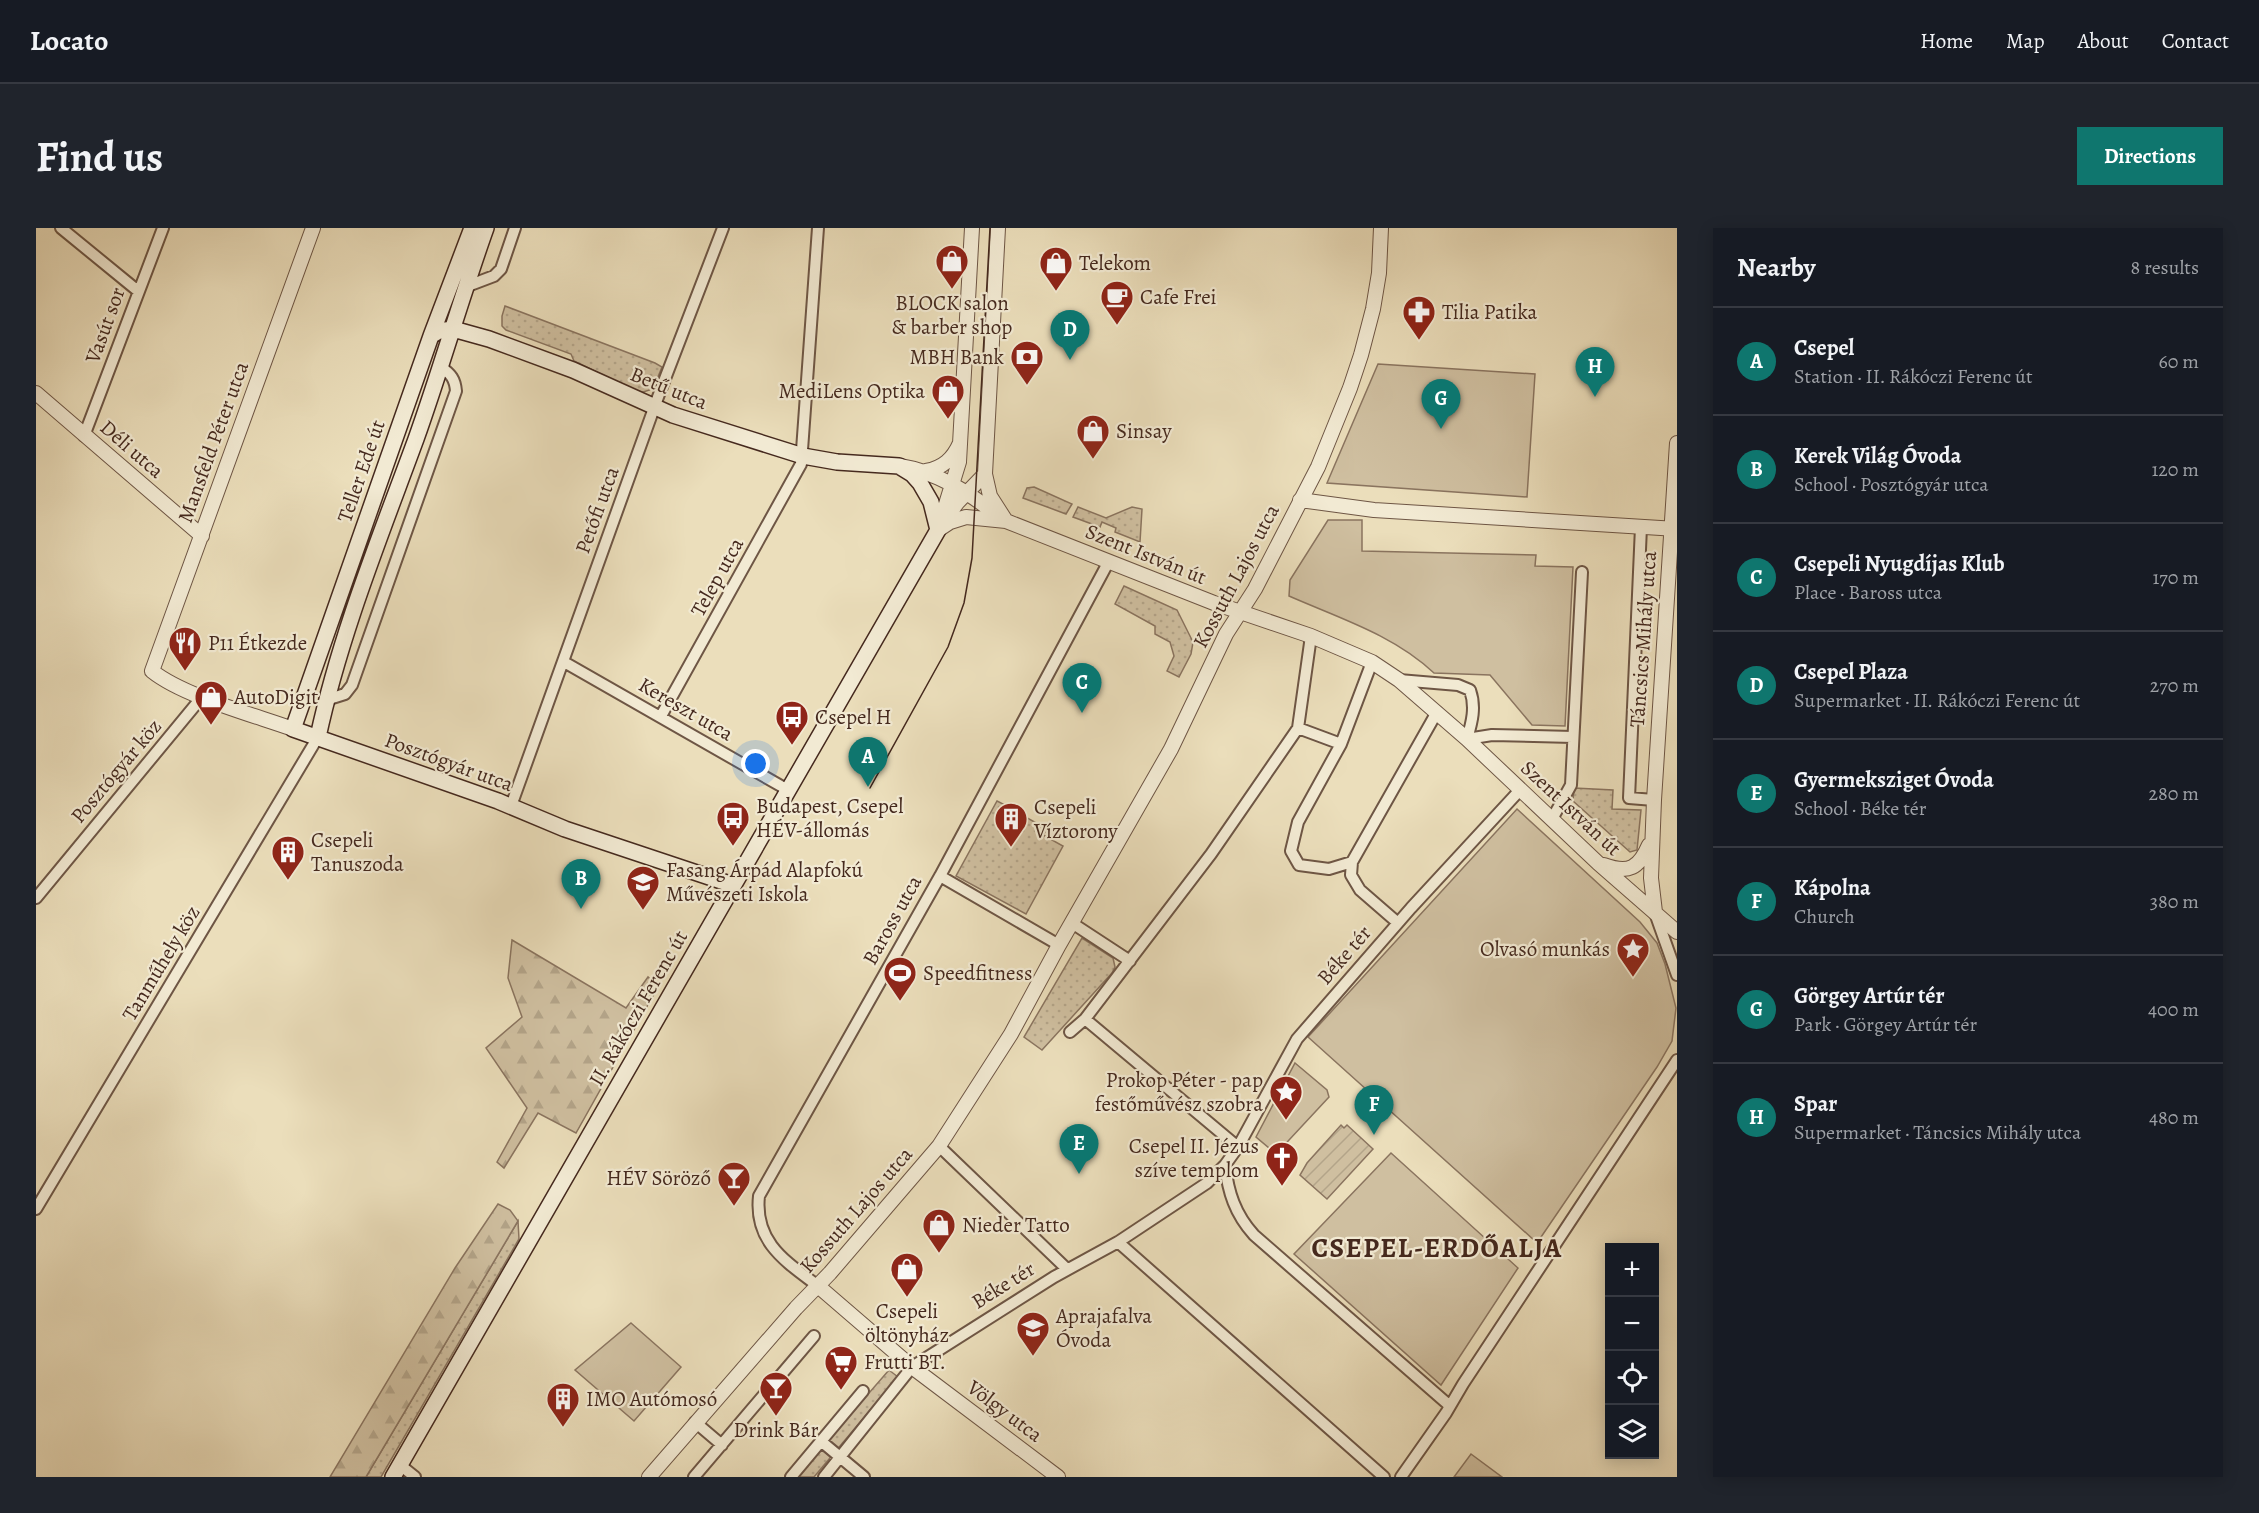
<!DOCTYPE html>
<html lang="en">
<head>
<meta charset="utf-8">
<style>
  :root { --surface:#171b24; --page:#20242c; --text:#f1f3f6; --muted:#9ea1a6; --line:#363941; --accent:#0f766e }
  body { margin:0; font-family:Alegreya,serif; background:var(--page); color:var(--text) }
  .controls { position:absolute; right:18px; bottom:18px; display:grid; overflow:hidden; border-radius:0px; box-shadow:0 3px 15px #0003 }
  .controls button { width:54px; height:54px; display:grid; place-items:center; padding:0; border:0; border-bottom:2px solid var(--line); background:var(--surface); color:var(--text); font:30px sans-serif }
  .you { position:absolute; left:720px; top:536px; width:21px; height:21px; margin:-15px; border:4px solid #fff; border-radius:50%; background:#1a73e8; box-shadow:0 0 0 9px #1a73e833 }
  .badge { display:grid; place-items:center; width:39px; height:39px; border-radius:50%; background:var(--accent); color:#fff; font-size:20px; font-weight:700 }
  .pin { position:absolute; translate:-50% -50px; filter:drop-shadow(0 2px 3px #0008) }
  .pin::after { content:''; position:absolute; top:32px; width:21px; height:18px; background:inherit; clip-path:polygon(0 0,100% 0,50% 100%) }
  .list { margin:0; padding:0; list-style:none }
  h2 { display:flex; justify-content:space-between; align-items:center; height:78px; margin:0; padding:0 24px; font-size:26px }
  h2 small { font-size:20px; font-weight:400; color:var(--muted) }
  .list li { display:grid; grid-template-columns:39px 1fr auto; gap:18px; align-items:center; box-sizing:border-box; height:108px; padding:0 24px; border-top:2px solid var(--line) }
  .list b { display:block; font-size:22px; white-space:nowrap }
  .list p { margin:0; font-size:20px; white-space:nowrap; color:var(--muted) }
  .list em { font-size:20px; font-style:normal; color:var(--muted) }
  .icon { flex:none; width:33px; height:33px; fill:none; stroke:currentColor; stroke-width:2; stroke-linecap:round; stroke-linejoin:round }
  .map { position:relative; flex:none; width:1641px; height:1249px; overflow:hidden; border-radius:0px }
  header { display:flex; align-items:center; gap:36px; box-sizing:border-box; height:84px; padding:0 30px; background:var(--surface); border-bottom:2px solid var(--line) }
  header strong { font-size:28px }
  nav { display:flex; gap:33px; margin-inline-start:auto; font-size:21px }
  .intro { display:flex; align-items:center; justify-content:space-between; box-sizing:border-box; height:144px; padding:0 36px }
  h1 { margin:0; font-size:42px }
  .button { padding:15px 27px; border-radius:0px; background:var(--accent); color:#fff; font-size:21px; font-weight:700 }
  main { display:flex; gap:36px; padding:0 36px }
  aside { flex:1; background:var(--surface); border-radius:0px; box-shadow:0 3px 15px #0003 }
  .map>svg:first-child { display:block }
  .grass { fill:url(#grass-dots); stroke:#8a745f; stroke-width:1.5 }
  .forest { fill:url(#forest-firs); stroke:#8a745f; stroke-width:1.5 }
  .park { fill:#cfbfa0; stroke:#8a745f; stroke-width:1.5 }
  .garden { fill:url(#garden-furrows); stroke:#8a745f; stroke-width:1.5 }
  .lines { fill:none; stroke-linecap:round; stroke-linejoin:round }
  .minor-casing { stroke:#6e5645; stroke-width:14 }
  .tertiary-casing { stroke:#6e5645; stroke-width:16 }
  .secondary-casing { stroke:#45291e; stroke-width:18 }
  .minor { stroke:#f2ead3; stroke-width:10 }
  .tertiary { stroke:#f2ead3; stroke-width:14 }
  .secondary { stroke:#f2ead3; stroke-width:15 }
  .tram { stroke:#45291e; stroke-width:1.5 }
  .labels { text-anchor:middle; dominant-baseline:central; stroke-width:4.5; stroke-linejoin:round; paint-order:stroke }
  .poi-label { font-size:21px; fill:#45291e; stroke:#f2ead3; text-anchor:start }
  .street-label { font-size:21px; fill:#45291e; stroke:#f2ead3 }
  .district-label { font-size:27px; font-weight:bold; letter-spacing:1.5px; fill:#45291e; stroke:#f2ead3 }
</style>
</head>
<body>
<header>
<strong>Locato</strong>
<nav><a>Home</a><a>Map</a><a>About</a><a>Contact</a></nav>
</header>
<div class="intro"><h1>Find us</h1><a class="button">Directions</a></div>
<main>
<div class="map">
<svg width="1641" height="1249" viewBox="0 0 1641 1249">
  <defs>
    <pattern id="grass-dots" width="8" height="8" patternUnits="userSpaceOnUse" patternTransform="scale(1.5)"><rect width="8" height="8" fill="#cfbfa0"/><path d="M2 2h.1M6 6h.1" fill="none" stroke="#b3a489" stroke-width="1.8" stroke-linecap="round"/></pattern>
    <pattern id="forest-firs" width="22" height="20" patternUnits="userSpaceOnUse" patternTransform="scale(1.5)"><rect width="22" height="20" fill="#cfbfa0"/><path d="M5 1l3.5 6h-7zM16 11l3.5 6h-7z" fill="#b3a489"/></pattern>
    <pattern id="garden-furrows" width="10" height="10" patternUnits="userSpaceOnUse" patternTransform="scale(1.5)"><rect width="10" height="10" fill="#cfbfa0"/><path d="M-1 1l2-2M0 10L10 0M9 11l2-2" fill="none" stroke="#b3a489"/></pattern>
  </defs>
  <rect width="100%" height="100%" fill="#ebdebb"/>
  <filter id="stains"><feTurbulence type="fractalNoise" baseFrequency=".00333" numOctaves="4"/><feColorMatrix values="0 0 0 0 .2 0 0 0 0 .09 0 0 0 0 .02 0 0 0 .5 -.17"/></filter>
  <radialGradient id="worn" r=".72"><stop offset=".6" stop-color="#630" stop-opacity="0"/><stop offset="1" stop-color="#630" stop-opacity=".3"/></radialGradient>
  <!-- grass -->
  <path class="grass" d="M469,78L619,135L626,139L617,161L604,165L538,133L535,126L470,102L466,98V88Z
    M998,259L1036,276L1030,286L987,270L991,260Z
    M1042,279L1070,290L1096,279L1106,281L1104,314L1079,304L1080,300L1066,294L1064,299L1037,289Z
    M1088,358L1141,382L1157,414L1155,426L1143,449L1131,443L1138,428L1134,414L1119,406V398L1079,376Z
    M1538,560L1577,562L1576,581L1605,582L1601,622L1594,624L1537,573Z
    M961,573L969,577L964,587L972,591L977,582L1011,601L1007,607L1027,618L990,686L920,648Z
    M1046,710L1077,730L1079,739L1076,745L1006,822L988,809Z
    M482,993L483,1011L345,1249H330Z
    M853,1142L862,1149L778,1249H760Z"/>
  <!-- forest -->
  <path class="forest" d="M476,712L590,780L612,749L622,759L540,905L502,885L468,940L461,934L491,880L450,820L486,789L472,750Z
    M462,976L474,982L482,993L330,1249H294L419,1040Z"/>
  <!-- park -->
  <path class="park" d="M1342,136L1499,146L1491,269L1291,255Z
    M1292,292H1326V323L1500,327L1499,338L1537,339L1529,498L1496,497L1454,447L1398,445C1358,407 1303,390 1253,368L1254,352Z
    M1481,581L1604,694L1621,715L1629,736L1640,780L1636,813L1621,839L1503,1012L1499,1013L1272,809Z
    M1259,835L1291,862L1293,869L1240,926L1220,909Z
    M1355,925L1482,1040L1405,1157L1258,1026Z
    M595,1095L645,1139L598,1193L539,1142Z
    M1435,1226L1466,1249H1418Z"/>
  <!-- garden -->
  <path class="garden" d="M1305,897L1308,900L1311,897L1337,921L1291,971L1264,947L1271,935Z"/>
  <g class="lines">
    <!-- minor casing -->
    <g class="minor-casing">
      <path id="minor" d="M25,0L102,63
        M429,59L458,48L465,41L479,0
        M48,208L127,0
        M1605,299L1593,570L1618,572
        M528,434L752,562
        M1363,452L1422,457L1434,462C1440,479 1436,494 1431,511L1456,507L1537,509
        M290,472L309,466L316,457L420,163C419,151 415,146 405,139
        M625,488L765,236L782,0
        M1262,500L1275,408
        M475,578L622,169L687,0
        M1516,591L1535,557L1546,344
        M1316,634L1293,641L1263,637L1255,623L1262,594L1305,516L1336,434
        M904,648L1023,717
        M0,670L166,469
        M1619,685L1641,747
        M1036,695L1094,733
        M1362,695L1324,662L1315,647L1316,634L1401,484
        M1049,791L1202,919
        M1034,804L1049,791L1175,626L1262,500L1305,516
        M903,918L1031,1041
        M1189,937C1192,964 1199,986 1218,1007L1414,1178
        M0,981L282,509
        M1082,1014L1348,1249
        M782,1058C749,1033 718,1014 723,968L904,648L1073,333
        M659,1194L686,1217
        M786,1214L828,1249
        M364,1237L379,1249
        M658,1249L778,1108
        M755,1249L827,1163
        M788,1249L876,1139L1018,1049L1082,1014L1171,955L1189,937L1202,919L1261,811L1375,680L1484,562
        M1365,1249L1410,1185L1427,1156L1641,832"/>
    </g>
    <!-- tertiary casing -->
    <g class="tertiary-casing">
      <path id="tertiary" d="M962,0L949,246L954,268L970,293
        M0,165L166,308
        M864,238C901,244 932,264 961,287
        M890,243C907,240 917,231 924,215
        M1264,272L1338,282L1641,301
        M910,290L921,275L949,246
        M902,302L914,294L930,289L970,293L1178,375L1275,408L1336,434L1363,452L1431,511L1562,635L1641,704
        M902,302L923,234L936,0
        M257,501C218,487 147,468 116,443L277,0
        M1568,637C1593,646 1603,640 1613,617
        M1619,684L1615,650L1618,572L1641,215
        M782,1058L876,1139L1022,1249
        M613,1249L760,1080L794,1045L903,918L975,806L1023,717L1135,521L1190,406L1219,361L1282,239L1314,160L1325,127L1337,81L1343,45L1345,0"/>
    </g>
    <!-- secondary casing -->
    <g class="secondary-casing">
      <path id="secondary" d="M436,0L395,108L257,501L462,573L529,601L697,657
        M282,509C304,407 344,309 380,211C405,141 425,70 450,0
        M357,1249L902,302L895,274L884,255L876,246L863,238L801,234L767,228L637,187L537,142L453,111L417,101L403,103L395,108"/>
    </g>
    <!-- minor -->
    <use href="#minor" class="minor"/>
    <!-- tertiary -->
    <use href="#tertiary" class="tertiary"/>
    <!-- secondary -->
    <use href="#secondary" class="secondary"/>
    <!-- tram -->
    <path class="tram" d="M834,560L912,419L928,375L936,330L954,0"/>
  </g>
  <!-- icons -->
  <defs>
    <g id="shop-pin" transform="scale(1.725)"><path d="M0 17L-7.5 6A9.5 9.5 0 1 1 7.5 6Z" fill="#8f2418" stroke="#f2ead3"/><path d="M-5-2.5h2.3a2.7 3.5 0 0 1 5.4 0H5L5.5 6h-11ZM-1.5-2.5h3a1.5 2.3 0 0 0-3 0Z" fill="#fff"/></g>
    <g id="cafe-pin" transform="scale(1.725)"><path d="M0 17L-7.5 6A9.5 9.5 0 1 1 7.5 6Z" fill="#8f2418" stroke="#f2ead3"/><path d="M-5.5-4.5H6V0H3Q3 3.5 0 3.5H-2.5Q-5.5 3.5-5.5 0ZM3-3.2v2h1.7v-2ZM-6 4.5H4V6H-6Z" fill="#fff"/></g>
    <g id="pharmacy-pin" transform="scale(1.725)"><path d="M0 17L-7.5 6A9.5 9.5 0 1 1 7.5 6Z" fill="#8f2418" stroke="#f2ead3"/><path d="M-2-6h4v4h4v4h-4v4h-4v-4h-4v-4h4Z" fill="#fff"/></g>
    <g id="bank-pin" transform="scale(1.725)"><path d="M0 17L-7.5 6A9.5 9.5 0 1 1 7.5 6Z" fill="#8f2418" stroke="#f2ead3"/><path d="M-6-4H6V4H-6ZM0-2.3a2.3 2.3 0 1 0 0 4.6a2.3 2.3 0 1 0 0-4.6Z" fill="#fff"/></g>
    <g id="restaurant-pin" transform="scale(1.725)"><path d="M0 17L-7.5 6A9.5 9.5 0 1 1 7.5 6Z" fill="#8f2418" stroke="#f2ead3"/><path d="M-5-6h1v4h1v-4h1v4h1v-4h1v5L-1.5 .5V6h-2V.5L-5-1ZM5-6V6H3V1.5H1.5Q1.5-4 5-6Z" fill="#fff"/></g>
    <g id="bus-pin" transform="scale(1.725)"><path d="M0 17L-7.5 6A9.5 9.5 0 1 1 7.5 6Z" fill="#8f2418" stroke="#f2ead3"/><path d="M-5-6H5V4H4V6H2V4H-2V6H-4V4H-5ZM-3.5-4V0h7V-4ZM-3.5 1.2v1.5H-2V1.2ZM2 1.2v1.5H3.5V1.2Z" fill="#fff"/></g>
    <g id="building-pin" transform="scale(1.725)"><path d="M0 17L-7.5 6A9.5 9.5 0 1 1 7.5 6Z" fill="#8f2418" stroke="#f2ead3"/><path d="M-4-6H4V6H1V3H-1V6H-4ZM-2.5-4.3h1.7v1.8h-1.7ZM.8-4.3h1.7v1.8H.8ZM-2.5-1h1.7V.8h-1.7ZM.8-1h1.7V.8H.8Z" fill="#fff"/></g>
    <g id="school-pin" transform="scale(1.725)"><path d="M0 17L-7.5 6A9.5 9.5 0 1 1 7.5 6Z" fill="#8f2418" stroke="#f2ead3"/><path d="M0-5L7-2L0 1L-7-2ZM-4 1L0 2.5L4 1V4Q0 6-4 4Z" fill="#fff"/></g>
    <g id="sight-pin" transform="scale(1.725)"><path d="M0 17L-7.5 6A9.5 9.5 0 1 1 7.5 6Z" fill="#8f2418" stroke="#f2ead3"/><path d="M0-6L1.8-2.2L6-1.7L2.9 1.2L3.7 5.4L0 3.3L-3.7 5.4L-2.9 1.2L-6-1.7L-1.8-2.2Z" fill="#fff"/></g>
    <g id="stadium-pin" transform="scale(1.725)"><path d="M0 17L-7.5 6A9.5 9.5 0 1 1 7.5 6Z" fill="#8f2418" stroke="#f2ead3"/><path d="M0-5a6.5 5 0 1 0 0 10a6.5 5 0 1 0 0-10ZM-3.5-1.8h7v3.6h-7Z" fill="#fff"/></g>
    <g id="church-pin" transform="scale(1.725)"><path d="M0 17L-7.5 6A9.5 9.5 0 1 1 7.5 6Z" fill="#8f2418" stroke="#f2ead3"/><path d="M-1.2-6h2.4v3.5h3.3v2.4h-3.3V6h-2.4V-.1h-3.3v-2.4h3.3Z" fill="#fff"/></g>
    <g id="bar-pin" transform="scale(1.725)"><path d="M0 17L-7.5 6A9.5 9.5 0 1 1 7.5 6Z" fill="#8f2418" stroke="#f2ead3"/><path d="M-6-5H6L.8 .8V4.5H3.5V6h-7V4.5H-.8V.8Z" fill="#fff"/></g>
    <g id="supermarket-pin" transform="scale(1.725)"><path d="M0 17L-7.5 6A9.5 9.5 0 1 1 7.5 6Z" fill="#8f2418" stroke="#f2ead3"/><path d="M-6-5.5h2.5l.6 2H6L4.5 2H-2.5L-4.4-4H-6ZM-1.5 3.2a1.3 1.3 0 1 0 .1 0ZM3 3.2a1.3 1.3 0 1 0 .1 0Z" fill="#fff"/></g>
  </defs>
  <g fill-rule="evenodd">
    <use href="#shop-pin" x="916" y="33"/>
    <use href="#shop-pin" x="1020" y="35"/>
    <use href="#cafe-pin" x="1081" y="69"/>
    <use href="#pharmacy-pin" x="1383" y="84"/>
    <use href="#bank-pin" x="991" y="129"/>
    <use href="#shop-pin" x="912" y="163"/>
    <use href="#shop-pin" x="1057" y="203"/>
    <use href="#restaurant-pin" x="149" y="415"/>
    <use href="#shop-pin" x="175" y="469"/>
    <use href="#bus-pin" x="756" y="489"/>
    <use href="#bus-pin" x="697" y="590"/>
    <use href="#building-pin" x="975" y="591"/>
    <use href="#building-pin" x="252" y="624"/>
    <use href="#school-pin" x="607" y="654"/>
    <use href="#sight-pin" x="1597" y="721"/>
    <use href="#stadium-pin" x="864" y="745"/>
    <use href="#sight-pin" x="1250" y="864"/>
    <use href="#church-pin" x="1246" y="930"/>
    <use href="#bar-pin" x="698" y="950"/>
    <use href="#shop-pin" x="903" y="997"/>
    <use href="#shop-pin" x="871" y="1041"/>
    <use href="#school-pin" x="997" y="1100"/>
    <use href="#supermarket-pin" x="805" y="1134"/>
    <use href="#bar-pin" x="740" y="1160"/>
    <use href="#building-pin" x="527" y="1171"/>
  </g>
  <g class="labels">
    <!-- poi labels -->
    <g class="poi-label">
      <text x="1043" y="35">Telekom</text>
      <text x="1104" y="69">Cafe Frei</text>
      <text x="916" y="75" text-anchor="middle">BLOCK salon<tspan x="916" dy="24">&amp; barber shop</tspan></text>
      <text x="1406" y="84">Tilia Patika</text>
      <text x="968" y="129" text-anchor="end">MBH Bank</text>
      <text x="889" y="163" text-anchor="end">MediLens Optika</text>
      <text x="1080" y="203">Sinsay</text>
      <text x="172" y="415">P11 Étkezde</text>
      <text x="198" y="469">AutoDigit</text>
      <text x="779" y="489">Csepel H</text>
      <text x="720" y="578">Budapest, Csepel<tspan x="720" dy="24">HÉV-állomás</tspan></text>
      <text x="998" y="579">Csepeli<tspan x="998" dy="24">Víztorony</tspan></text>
      <text x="275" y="612">Csepeli<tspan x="275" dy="24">Tanuszoda</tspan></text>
      <text x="630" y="642">Fasang Árpád Alapfokú<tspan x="630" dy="24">Művészeti Iskola</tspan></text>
      <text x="1574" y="721" text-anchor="end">Olvasó munkás</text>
      <text x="887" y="745">Speedfitness</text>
      <text x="1227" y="852" text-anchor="end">Prokop Péter - pap<tspan x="1227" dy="24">festőművész szobra</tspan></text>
      <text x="1223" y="918" text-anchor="end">Csepel II. Jézus<tspan x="1223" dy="24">szíve templom</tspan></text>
      <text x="675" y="950" text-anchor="end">HÉV Söröző</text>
      <text x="926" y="997">Nieder Tatto</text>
      <text x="871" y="1083" text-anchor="middle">Csepeli<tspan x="871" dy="24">öltönyház</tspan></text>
      <text x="1020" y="1088">Aprajafalva<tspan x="1020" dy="24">Óvoda</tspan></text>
      <text x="828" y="1134">Frutti BT.</text>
      <text x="550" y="1171">IMO Autómosó</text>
      <text x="740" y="1202" text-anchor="middle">Drink Bár</text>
    </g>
    <!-- street labels -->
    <g class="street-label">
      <text transform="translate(69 97) rotate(-70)">Vasút sor</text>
      <text transform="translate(633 160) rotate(22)">Betű utca</text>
      <text transform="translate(177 214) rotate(-70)">Mansfeld Péter utca</text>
      <text transform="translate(96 221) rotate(41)">Déli utca</text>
      <text transform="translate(325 243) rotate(-71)">Teller Ede út</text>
      <text transform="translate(561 282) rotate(-70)">Petőfi utca</text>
      <text transform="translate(1110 326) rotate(22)">Szent István út</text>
      <text transform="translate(1200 348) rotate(-62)">Kossuth Lajos utca</text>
      <text transform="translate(681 349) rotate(-61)">Telep utca</text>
      <text transform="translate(1607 411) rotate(-86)">Táncsics Mihály utca</text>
      <text transform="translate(650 481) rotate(30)">Kereszt utca</text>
      <text transform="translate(413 534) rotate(20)">Posztógyár utca</text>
      <text transform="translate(80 543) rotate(-50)">Posztógyár köz</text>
      <text transform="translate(1535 580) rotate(43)">Szent István út</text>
      <text transform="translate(856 692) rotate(-61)">Baross utca</text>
      <text transform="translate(1308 727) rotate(-49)">Béke tér</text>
      <text transform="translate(125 735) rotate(-59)">Tanműhely köz</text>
      <text transform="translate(602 780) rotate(-60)">II. Rákóczi Ferenc út</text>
      <text transform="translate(820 982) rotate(-49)">Kossuth Lajos utca</text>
      <text transform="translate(967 1057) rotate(-32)">Béke tér</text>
      <text transform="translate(969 1183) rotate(37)">Völgy utca</text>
    </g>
    <!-- district labels -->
    <g class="district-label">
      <text x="1401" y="1020">CSEPEL-ERDŐALJA</text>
    </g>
  </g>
  <rect width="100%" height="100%" filter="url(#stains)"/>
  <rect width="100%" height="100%" fill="url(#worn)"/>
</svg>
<div class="controls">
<button>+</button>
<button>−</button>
<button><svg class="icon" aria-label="locate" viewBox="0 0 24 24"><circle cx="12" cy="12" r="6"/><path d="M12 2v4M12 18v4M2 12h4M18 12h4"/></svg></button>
<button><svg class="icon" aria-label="layers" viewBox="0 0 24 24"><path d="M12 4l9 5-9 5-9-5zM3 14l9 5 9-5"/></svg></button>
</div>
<div class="you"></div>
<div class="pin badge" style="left:832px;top:559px">A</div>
<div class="pin badge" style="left:545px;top:681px">B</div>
<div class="pin badge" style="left:1046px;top:485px">C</div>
<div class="pin badge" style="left:1034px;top:132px">D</div>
<div class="pin badge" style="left:1043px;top:946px">E</div>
<div class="pin badge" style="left:1338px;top:907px">F</div>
<div class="pin badge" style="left:1405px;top:201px">G</div>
<div class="pin badge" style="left:1559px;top:169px">H</div>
</div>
<aside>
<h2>Nearby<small>8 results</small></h2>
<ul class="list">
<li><span class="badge">A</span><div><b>Csepel</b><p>Station · II. Rákóczi Ferenc út</p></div><em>60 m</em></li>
<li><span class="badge">B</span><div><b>Kerek Világ Óvoda</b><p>School · Posztógyár utca</p></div><em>120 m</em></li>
<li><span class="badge">C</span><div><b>Csepeli Nyugdíjas Klub</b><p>Place · Baross utca</p></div><em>170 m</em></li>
<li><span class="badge">D</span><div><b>Csepel Plaza</b><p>Supermarket · II. Rákóczi Ferenc út</p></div><em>270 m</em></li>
<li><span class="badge">E</span><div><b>Gyermeksziget Óvoda</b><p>School · Béke tér</p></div><em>280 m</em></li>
<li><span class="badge">F</span><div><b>Kápolna</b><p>Church</p></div><em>380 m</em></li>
<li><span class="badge">G</span><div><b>Görgey Artúr tér</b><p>Park · Görgey Artúr tér</p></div><em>400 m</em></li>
<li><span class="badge">H</span><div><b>Spar</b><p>Supermarket · Táncsics Mihály utca</p></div><em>480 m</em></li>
</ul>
</aside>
</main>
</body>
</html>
